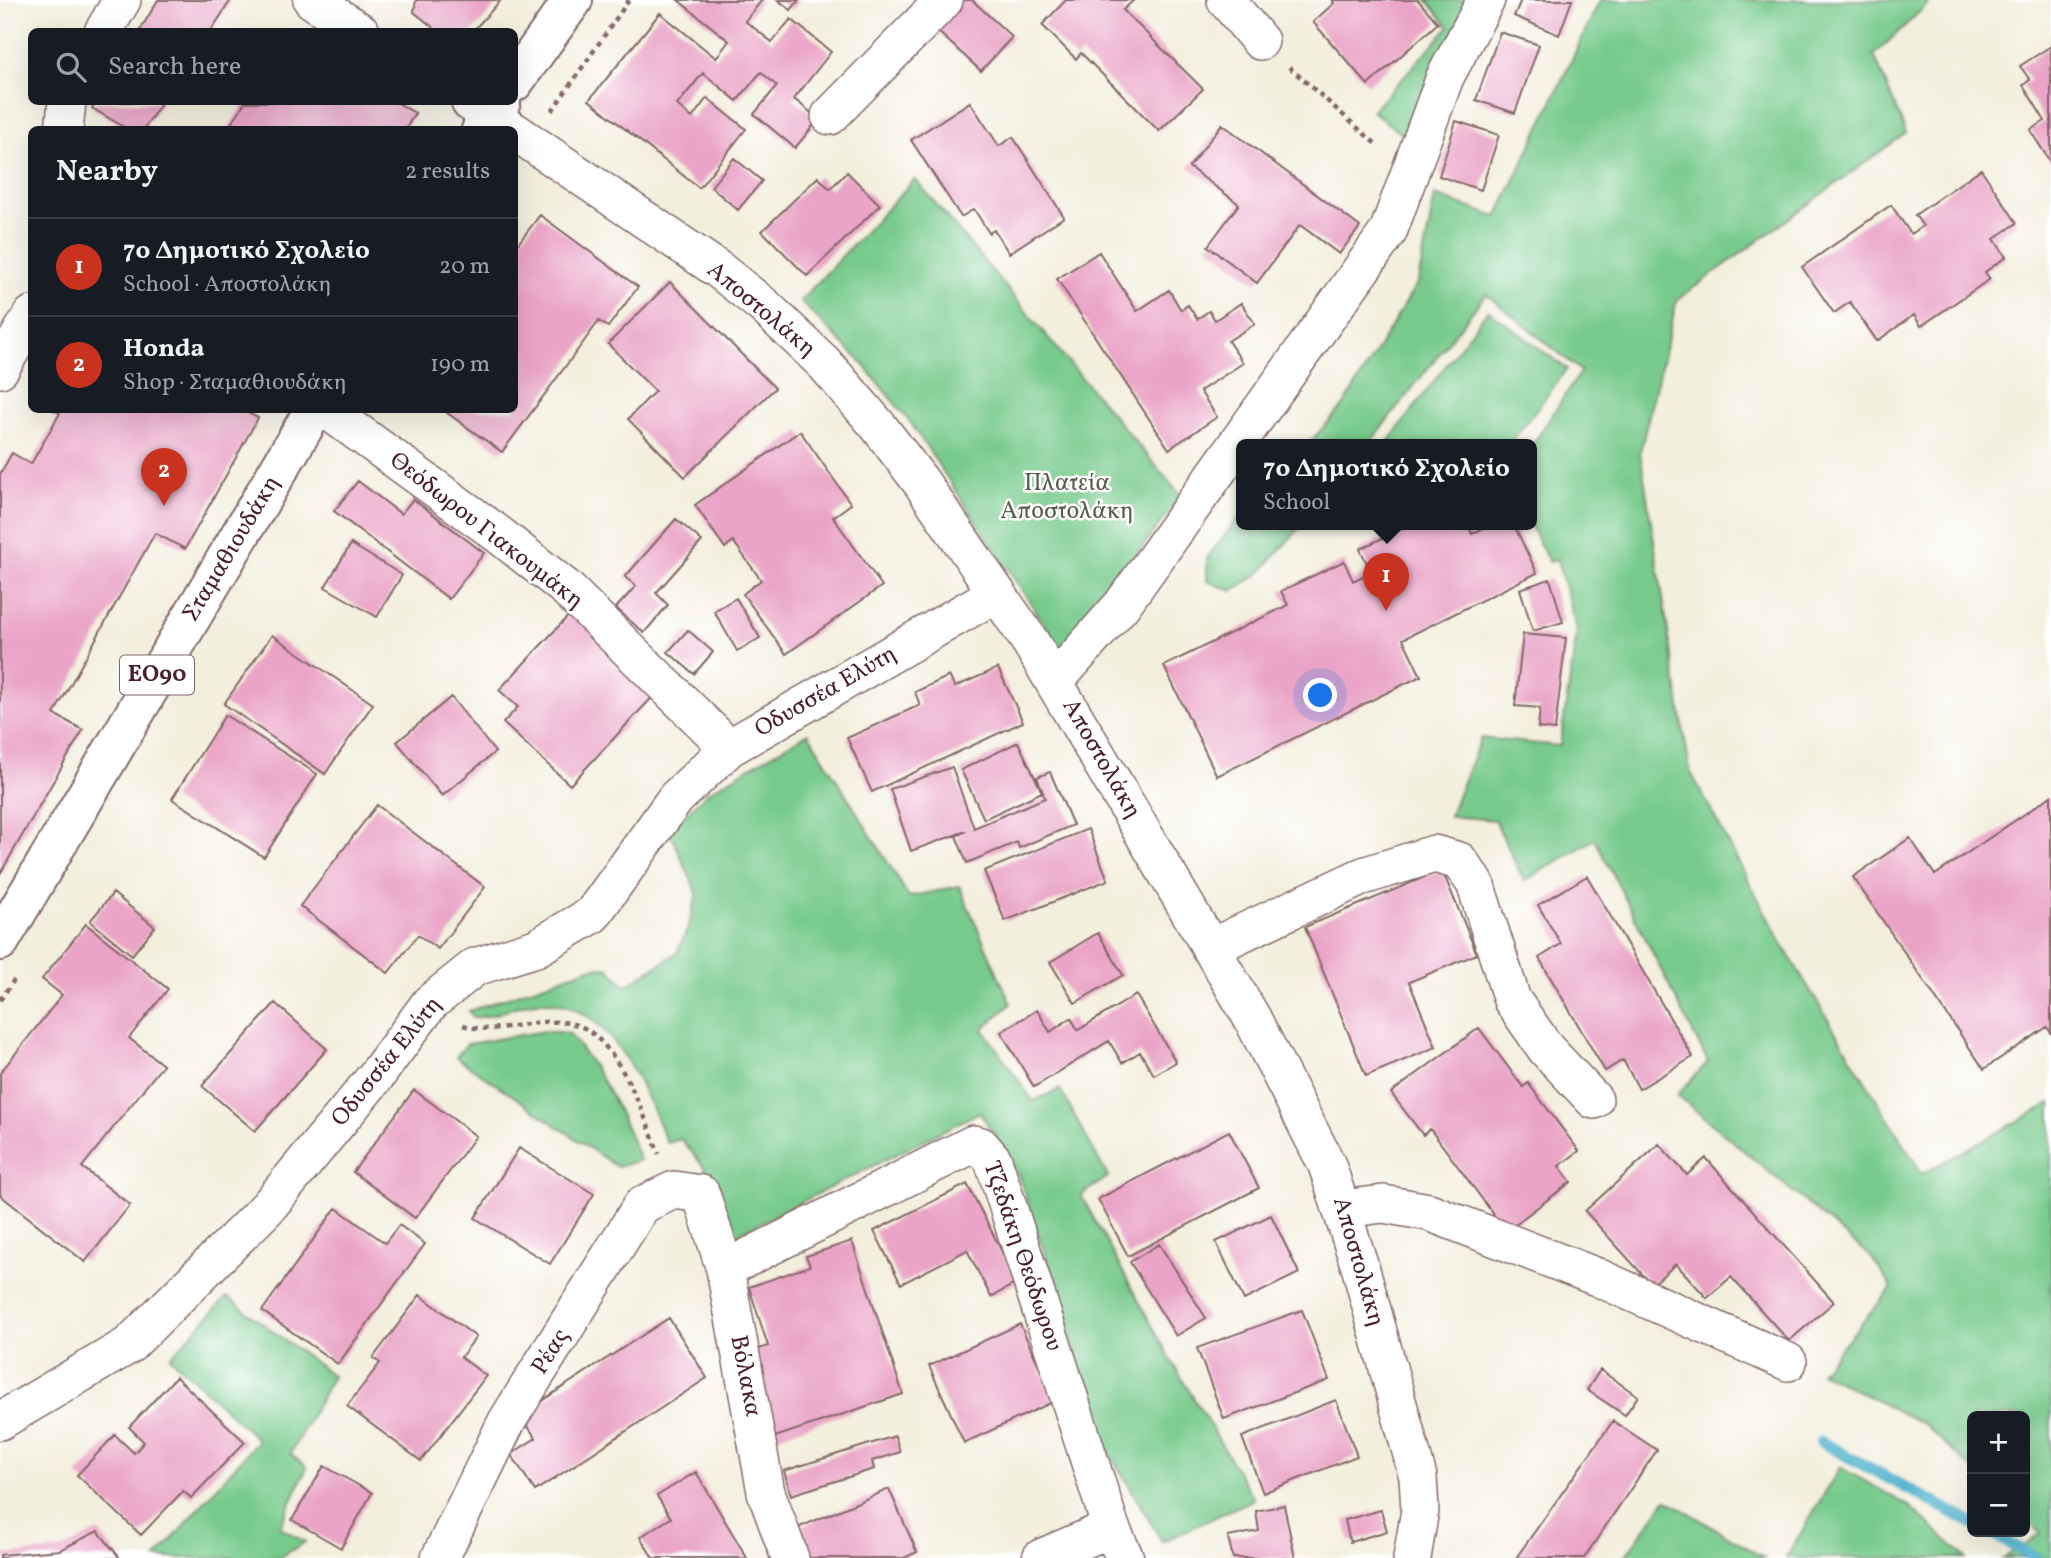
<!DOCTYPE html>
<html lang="en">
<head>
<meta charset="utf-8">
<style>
  :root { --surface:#171b24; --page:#20242c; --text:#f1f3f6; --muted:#9ea1a6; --line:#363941; --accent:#c8321e }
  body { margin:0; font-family:Vollkorn,serif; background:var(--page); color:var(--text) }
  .controls { position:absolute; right:21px; bottom:21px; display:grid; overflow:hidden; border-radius:10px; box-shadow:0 7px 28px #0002 }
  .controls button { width:63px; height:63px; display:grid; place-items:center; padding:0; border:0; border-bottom:2px solid var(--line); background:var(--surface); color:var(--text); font:35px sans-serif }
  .you { position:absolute; left:1321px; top:696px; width:24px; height:24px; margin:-18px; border:5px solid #fff; border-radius:50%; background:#1a73e8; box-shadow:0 0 0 10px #1a73e833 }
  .badge { display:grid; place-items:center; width:46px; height:46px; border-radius:50%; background:var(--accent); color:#fff; font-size:23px; font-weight:700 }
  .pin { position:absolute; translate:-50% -58px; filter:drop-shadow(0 2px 4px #0008) }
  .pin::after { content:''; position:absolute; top:37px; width:24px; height:21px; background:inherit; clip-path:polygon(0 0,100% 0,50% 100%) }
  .popup { position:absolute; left:1236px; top:439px; width:301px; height:91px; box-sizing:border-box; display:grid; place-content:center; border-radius:10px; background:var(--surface); filter:drop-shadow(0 2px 5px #0005); font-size:23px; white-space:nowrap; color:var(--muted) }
  .popup b { font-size:26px; color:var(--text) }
  .popup::after { content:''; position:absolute; left:50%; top:100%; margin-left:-14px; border:14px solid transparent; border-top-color:var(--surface) }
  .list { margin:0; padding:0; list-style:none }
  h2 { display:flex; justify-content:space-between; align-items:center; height:91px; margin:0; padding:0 28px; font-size:30px }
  h2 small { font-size:23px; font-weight:400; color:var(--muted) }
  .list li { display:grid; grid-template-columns:46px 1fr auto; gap:21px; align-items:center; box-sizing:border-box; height:98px; padding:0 28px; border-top:2px solid var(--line) }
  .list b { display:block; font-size:26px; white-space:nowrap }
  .list p { margin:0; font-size:23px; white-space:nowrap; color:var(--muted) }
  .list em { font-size:23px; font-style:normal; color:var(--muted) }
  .icon { flex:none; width:38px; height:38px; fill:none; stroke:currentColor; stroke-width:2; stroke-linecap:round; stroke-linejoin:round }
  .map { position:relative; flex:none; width:2051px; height:1558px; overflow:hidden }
  .search { position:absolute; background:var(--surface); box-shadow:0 7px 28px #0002; left:28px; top:28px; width:490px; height:77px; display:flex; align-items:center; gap:18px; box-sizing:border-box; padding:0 24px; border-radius:10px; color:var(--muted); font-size:26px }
  .panel { position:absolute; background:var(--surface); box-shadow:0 7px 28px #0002; left:28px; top:126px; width:490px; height:287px; border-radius:10px }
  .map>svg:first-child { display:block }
  .green { fill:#77ca8c; stroke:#60745c; stroke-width:2 }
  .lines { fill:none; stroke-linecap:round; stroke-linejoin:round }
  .stream { stroke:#4eb0cd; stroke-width:12 }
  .building { fill:#eaa4c7 }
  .street-casing { stroke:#856869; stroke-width:40 }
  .primary-casing { stroke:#856869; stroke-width:42 }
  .path { stroke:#856869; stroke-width:4.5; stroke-dasharray:5 5; stroke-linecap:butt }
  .street { stroke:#fff; stroke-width:37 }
  .primary { stroke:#fff; stroke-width:38 }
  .labels { text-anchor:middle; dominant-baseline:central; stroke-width:5; stroke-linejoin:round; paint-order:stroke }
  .shield { fill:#fff; stroke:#80626b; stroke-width:2 }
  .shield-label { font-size:23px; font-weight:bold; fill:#4a1f2b }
  .street-label { font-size:24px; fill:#4a1f2b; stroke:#fff }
  .park-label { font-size:24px; fill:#5a5b4d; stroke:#fff }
</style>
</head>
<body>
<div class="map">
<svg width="2051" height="1558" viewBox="0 0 2051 1558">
  <rect width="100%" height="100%" fill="#fff"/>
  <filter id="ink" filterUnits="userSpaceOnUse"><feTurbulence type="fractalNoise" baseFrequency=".0143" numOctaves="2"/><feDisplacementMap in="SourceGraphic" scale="14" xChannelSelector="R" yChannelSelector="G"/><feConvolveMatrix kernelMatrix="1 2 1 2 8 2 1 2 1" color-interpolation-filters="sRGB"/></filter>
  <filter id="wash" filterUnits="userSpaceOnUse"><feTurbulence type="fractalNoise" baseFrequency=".00686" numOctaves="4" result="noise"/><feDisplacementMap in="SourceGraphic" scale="28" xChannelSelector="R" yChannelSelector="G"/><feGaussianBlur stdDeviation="1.57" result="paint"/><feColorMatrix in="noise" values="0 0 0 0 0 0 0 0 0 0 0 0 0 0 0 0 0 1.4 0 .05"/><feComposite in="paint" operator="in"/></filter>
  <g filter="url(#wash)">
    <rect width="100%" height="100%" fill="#f3efdd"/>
    <!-- green -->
    <path class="green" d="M1427,0H1470L1410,140L1372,111L1449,27Z
      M1600,0H1929L1927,5L1874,55L1906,133L1677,300L1640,452L1690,771L1782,944L1922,1174L2051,1103V1558H2003L2041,1534L2025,1519V1416H1972V1469L1925,1425L1820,1372L1892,1288L1871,1257L1677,1095L1708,1062L1595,839L1524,881L1495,820L1449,816L1481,738L1560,746L1577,631L1557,559L1549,562L1530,525L1531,447L1581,371L1486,294L1368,445H1307L1344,405L1418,282L1435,196L1497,217Z
      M915,179L1181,496L1063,652L910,422L862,363L800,301Z
      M1488,310L1567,369L1509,445H1392L1388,442Z
      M1241,515V525H1302L1259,574L1232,591L1207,581V558Z
      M808,733L909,897L959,886L1011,1004L983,1029L1033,1101L1060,1089L1108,1177L1081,1195L1172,1362L1254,1499L1162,1542L1102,1440L1057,1289L1018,1175L980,1112L732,1237L704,1167L681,1139L667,1143C643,1088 609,996 536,1002C514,1004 495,1019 473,1017L469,1011L590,968L608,967L626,986L677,953L688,928L697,893L669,830L708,792Z
      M545,1031L569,1033C604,1077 619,1108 640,1160L617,1167L456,1057L467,1044Z
      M227,1297L333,1376L290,1454L307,1467L280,1527L305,1542L279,1558H156L258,1440L170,1357Z
      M1840,1467L1909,1506L1966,1558H1786Z
      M1666,1499L1764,1558H1624Z"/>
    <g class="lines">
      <!-- stream -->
      <path class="stream" d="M1821,1442L1972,1523
        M1989,1532L2036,1558"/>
    </g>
    <g id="blocks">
      <!-- building -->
      <path class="building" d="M158,0H231L210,32H139Z
        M416,0H501L472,32H439L414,12Z
        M678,0H762L745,21L772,42L791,19L831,52L794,99L819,119L795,148L754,114L777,86L761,72L737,101L703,73L677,105L692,118L707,98L746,129L699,188L589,100L660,13L716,58L729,41Z
        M778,0H799L791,10Z
        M960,0H972L1012,37L981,71L934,28Z
        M1066,0H1134L1123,10L1203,89L1159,131L1081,53L1076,59L1042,25Z
        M1332,0H1418L1438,23L1368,85L1313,22L1334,3Z
        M1521,0H1572L1559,35L1514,16Z
        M1500,32L1539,45L1515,113L1476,100Z
        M2051,46V163L2030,130L2045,121L2023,85L2030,80L2020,66Z
        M96,102H162L143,130H129L92,108Z
        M245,102H396L415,113L405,130H227Z
        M970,102L999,146L1013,137L1064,217L1009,253L994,230L989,233L974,209L961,217L911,140Z
        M1456,121L1499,135L1481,190L1439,176Z
        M1222,124L1360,227L1339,254L1300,225L1257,283L1208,246L1239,204L1189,167Z
        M734,158L762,181L738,210L711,187Z
        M1981,169L2017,223L1994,239L2006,257L1985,272L1990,279L1921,326L1914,315L1877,341L1850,302L1834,313L1802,267L1891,205L1911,234L1923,226L1915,215Z
        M847,172L880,205L807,276L762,231L818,177L830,189Z
        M540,215L638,287L608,327L599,321L502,452L443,410H514V249Z
        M1099,252L1137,311L1169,290L1181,310L1188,305L1197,319L1209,311L1215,320L1241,303L1255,324L1228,341L1243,363L1200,391L1217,417L1169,449L1057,279Z
        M670,282L775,388L685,477L628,419L655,391L608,344Z
        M53,410H242L258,418L185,549L155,533L54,714L83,730L0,874V474L12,453L31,464L60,413Z
        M800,431L851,504L833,517L882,586L786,654L743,594L761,580L733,541L725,548L695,505Z
        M358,481L401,514L413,499L484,553L449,599L334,511Z
        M676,519L702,541L656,593L668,605L644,633L616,608L636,586L625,577Z
        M1409,525H1468L1472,534L1489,525H1514L1537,573L1403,639L1421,676L1217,776L1164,666L1288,605L1281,591L1344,561L1353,581L1371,572L1360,549Z
        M351,544L402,575L377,617L325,587Z
        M1550,579L1563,622L1533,631L1520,589Z
        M736,598L760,638L737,651L714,611Z
        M574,610L660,689L570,785L503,723L518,707L499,690Z
        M688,630L713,652L694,674L668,652Z
        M1523,634L1566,638L1555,730L1538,728L1540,708L1515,706Z
        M272,635L373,704L325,774L224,704Z
        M998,668L1023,722L872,792L847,738L920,705L915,692L949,676L955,687Z
        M451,697L495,752L442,796L397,742Z
        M225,715L317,774L264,857L172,799Z
        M1018,742L1042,792L984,819L961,770Z
        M952,767L974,828L1045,798L1037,777L1050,772L1073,825L1019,848L1017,842L967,863L956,836L966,831L911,851L890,789Z
        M2051,796V1033L2047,1027L1984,1069L1853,877L1910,838L1935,875Z
        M377,805L485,887L438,949L418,935L388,973L300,906Z
        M1088,829L1108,880L1005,921L984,871Z
        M1442,870L1477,954L1409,982L1436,1047L1366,1076L1305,927Z
        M1587,876L1693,1057L1639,1089L1623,1060L1605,1071L1539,958L1561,944L1538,905Z
        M113,893L155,927L132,955L90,921Z
        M86,924L168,989L129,1038L163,1065L82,1167L130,1205L85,1262L0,1195V1073L62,995L42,979Z
        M1098,933L1123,975L1075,1003L1050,962Z
        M1136,995L1176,1062L1154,1075L1140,1052L1122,1063L1109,1041L1034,1087L1001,1032L1037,1010L1050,1032L1071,1018L1078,1030Z
        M275,1003L327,1049L255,1131L202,1086Z
        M1479,1028L1523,1087L1528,1083L1579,1151L1559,1166L1571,1182L1506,1231L1430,1129L1423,1135L1391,1093Z
        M414,1090L476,1136L415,1218L353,1172Z
        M1229,1131L1259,1188L1128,1256L1098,1199Z
        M1659,1144L1687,1175L1706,1158L1834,1302L1789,1341L1731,1277L1707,1298L1676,1264L1652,1285L1585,1211Z
        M519,1148L594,1194L550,1264L475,1218Z
        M967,1184L1018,1282L991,1297L967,1250L901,1284L874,1231Z
        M336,1208L385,1243L399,1225L425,1244L338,1364L262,1311Z
        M1271,1215L1299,1273L1244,1300L1216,1242Z
        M852,1241L903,1394L772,1438L744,1354L768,1346L749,1287L810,1266L806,1256Z
        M1159,1244L1206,1318L1176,1336L1130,1262Z
        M420,1295L476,1337L461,1357L486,1376L421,1461L347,1406L380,1363L373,1358Z
        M1302,1310L1329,1380L1224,1419L1197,1348Z
        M669,1318L707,1378L535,1491L511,1454L536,1438L520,1415Z
        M1020,1324L1055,1401L964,1443L929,1366Z
        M1600,1370L1638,1396L1625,1415L1587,1390Z
        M176,1377L245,1442L191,1498L183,1491L141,1535L77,1475L115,1435L134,1453L144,1442L129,1427Z
        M1336,1400L1357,1456L1263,1493L1242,1437Z
        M1613,1421L1657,1450L1584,1558H1516Z
        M895,1436L900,1452L872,1461L874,1469L791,1495L784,1471Z
        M324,1466L372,1493L341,1548L292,1520Z
        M696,1472L747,1558H653L640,1537L671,1518L657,1496Z
        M889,1489L917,1552L904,1558H800L788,1532Z
        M1284,1505L1295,1558H1233L1228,1537L1259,1531L1256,1511Z
        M1381,1510L1387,1531L1350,1542L1345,1520Z
        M98,1531L120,1558H0V1555L60,1550Z"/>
    </g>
  </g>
  <g filter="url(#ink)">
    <use href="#blocks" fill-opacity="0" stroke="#856869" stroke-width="2"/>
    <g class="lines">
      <!-- street casing -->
      <g class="street-casing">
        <path id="street" d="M312,0L361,32
          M1226,0L1260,41
          M103,32L122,0
          M470,102L512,130
          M830,116L944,0
          M64,130L67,102
          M514,131L719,270L764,306L824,363L879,427L921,482L1031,643L1252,1018L1327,1165L1361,1270L1418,1477L1420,1510L1412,1558
          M0,369L32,315
          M327,410L498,534L566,588L729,748
          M1055,681L1122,605L1388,232L1445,77L1486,0
          M1210,948L1363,876L1434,854L1459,861L1475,883L1512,1000L1546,1049L1594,1100
          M1343,1209L1383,1204L1429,1212L1597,1277L1788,1362
          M725,1269L973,1144L981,1146L993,1160L1111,1528L1125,1558
          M0,1421L129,1345L267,1208L376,1076L430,1003L475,967L536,948L592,915L676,798L729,748L997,593
          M440,1558L507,1421L642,1205L674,1190L701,1194L725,1269L766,1492L790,1558
          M1041,1558L1111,1528"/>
      </g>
      <!-- primary casing -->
      <g class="primary-casing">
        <path id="primary" d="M514,82L573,0
          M481,130L501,102
          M0,941L314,410"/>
      </g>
      <!-- path -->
      <path class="path" d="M1289,67L1377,145
        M552,111L629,0
        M0,1000L14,980
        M463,1025C489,1034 517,1024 543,1022C557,1021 574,1022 586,1029C621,1051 645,1116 659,1154"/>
      <!-- street -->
      <use href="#street" class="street"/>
      <!-- primary -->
      <use href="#primary" class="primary"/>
    </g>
  </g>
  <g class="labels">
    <!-- shield labels -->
    <rect class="shield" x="120" y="655.5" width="74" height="39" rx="5"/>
    <g class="shield-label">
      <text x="157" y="675">ΕΟ90</text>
    </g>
    <!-- street labels -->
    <g class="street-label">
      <text transform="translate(761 310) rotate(40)">Αποστολάκη</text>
      <text transform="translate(486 531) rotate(38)">Θεόδωρου Γιακουμάκη</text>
      <text transform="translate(232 549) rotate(-59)">Σταμαθιουδάκη</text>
      <text transform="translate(826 692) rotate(-30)">Οδυσσέα Ελύτη</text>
      <text transform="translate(1101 759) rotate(60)">Αποστολάκη</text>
      <text transform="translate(387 1062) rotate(-51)">Οδυσσέα Ελύτη</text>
      <text transform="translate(1022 1256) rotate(71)">Τζεδάκη Θεόδωρου</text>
      <text transform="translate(1358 1262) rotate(74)">Αποστολάκη</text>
      <text transform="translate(551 1352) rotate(-58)">Ρέας</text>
      <text transform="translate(745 1376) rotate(79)">Βόλακα</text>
    </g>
    <!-- park labels -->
    <g class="park-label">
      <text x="1067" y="484">Πλατεία<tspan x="1067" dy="28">Αποστολάκη</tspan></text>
    </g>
  </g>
</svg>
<div class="controls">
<button>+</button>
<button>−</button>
</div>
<div class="you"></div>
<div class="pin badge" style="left:1386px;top:611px">1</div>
<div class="popup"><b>7ο Δημοτικό Σχολείο</b>School</div>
<div class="pin badge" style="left:164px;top:506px">2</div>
<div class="search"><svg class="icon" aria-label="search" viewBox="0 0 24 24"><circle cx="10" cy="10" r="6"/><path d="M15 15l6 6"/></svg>Search here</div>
<section class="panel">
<h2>Nearby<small>2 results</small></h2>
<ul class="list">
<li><span class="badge">1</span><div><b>7ο Δημοτικό Σχολείο</b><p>School · Αποστολάκη</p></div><em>20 m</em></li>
<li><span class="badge">2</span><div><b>Honda</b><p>Shop · Σταμαθιουδάκη</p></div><em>190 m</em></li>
</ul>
</section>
</div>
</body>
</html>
